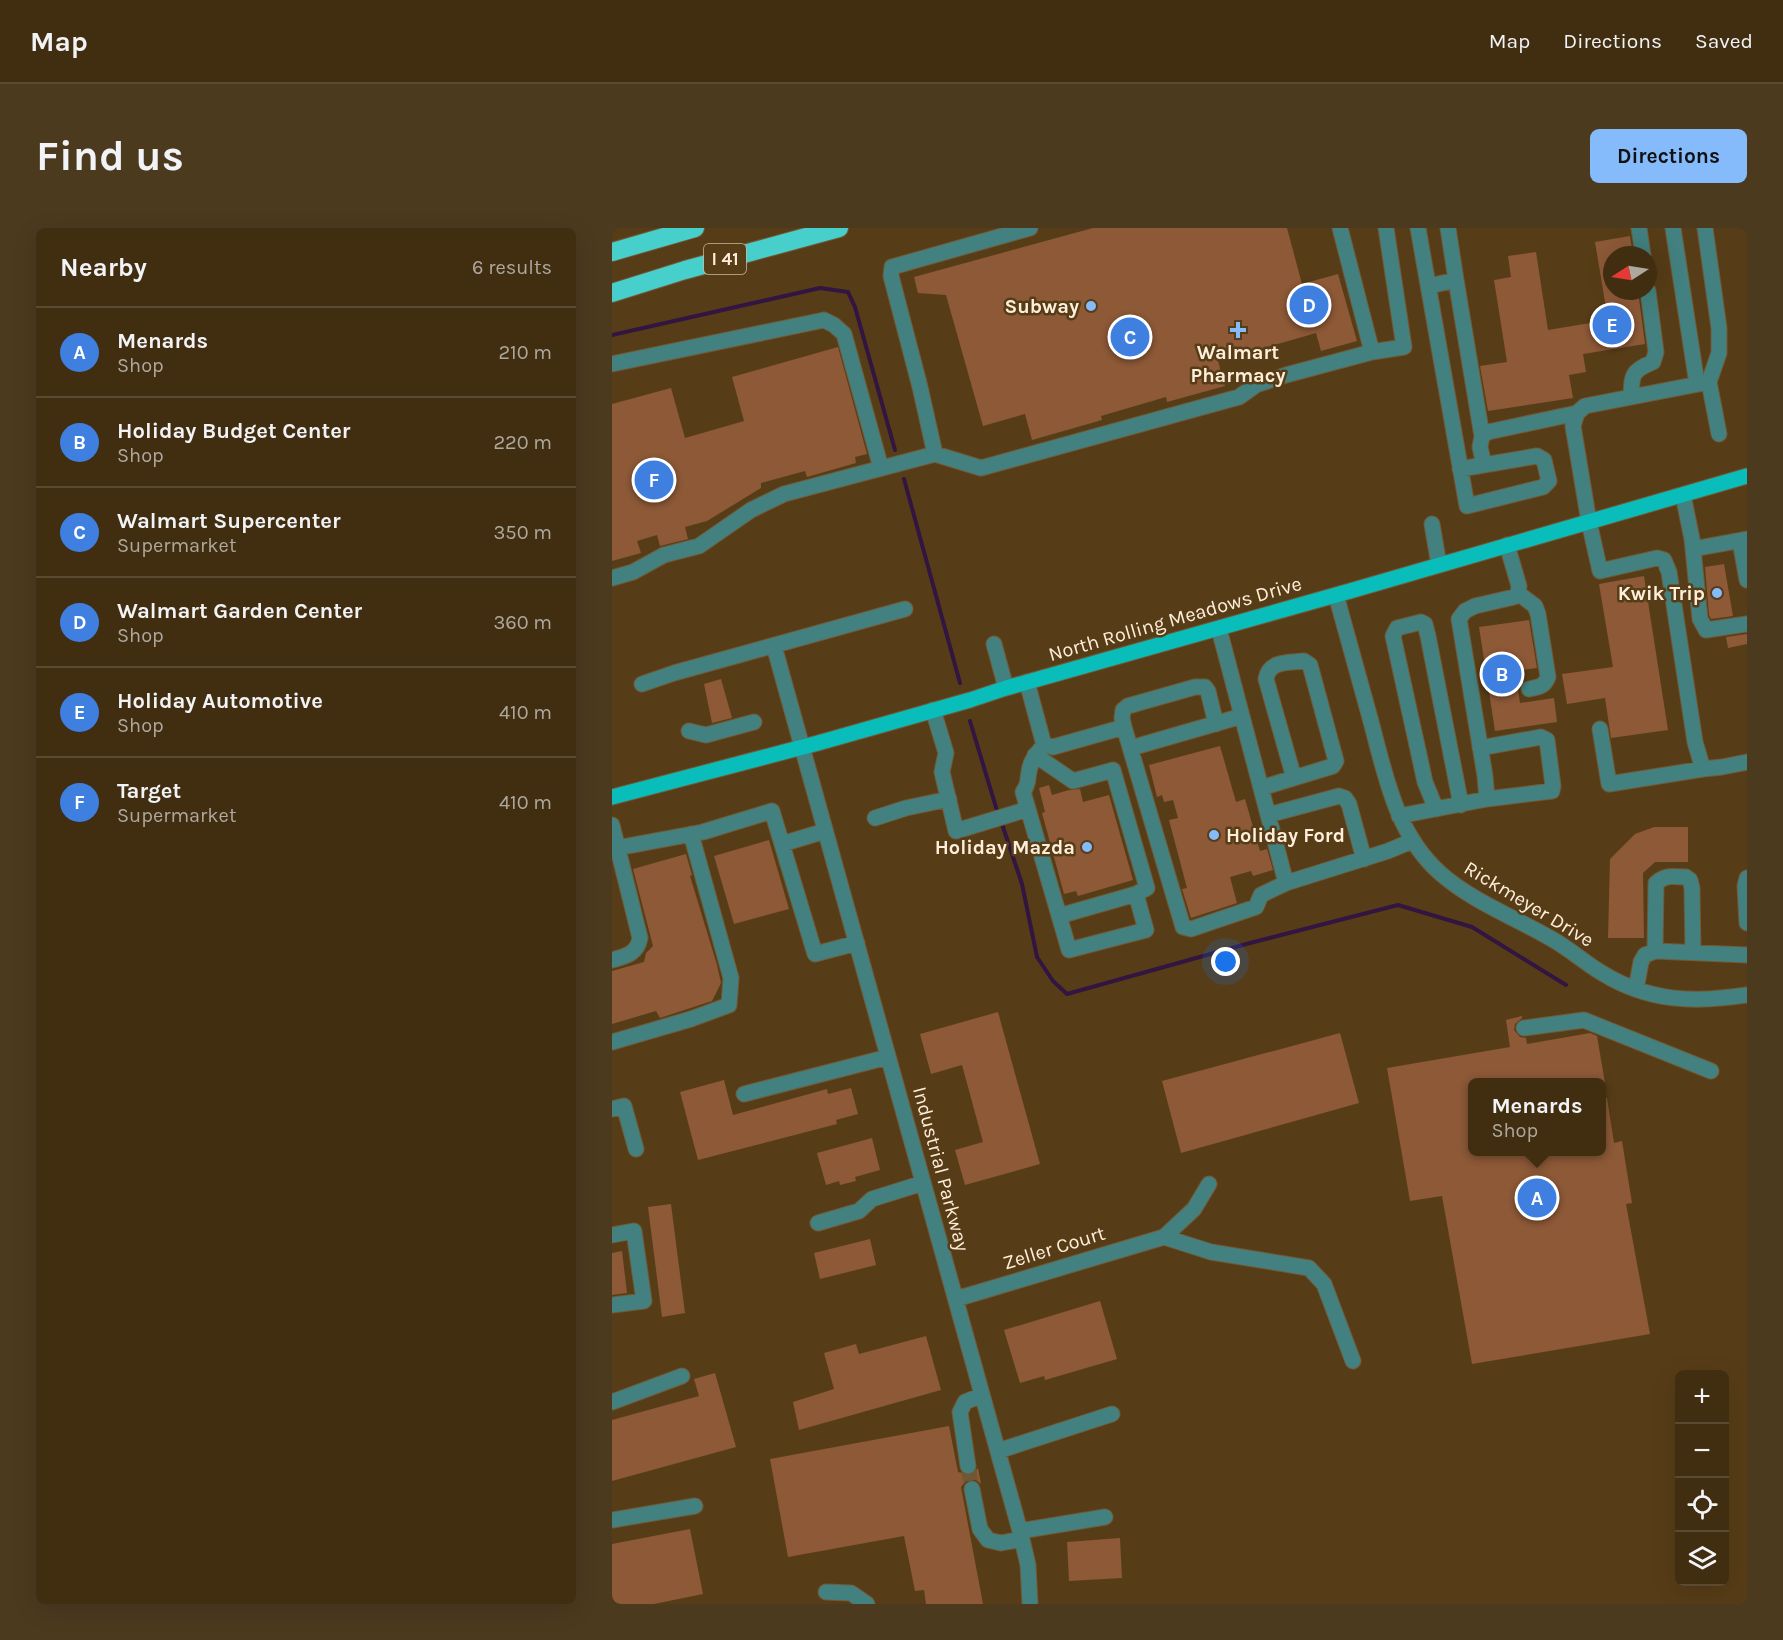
<!DOCTYPE html>
<html lang="en">
<head>
<meta charset="utf-8">
<style>
  :root { --surface:#412e11; --page:#4c3a1f; --text:#f1f3f6; --muted:#aea89f; --line:#5a4a31; --accent:#85bbfb }
  body { margin:0; font-family:Karla,sans-serif; background:var(--page); color:var(--text) }
  .controls { position:absolute; right:18px; bottom:18px; display:grid; overflow:hidden; border-radius:9px; box-shadow:0 6px 24px #0002 }
  .controls button { width:54px; height:54px; display:grid; place-items:center; padding:0; border:0; border-bottom:2px solid var(--line); background:var(--surface); color:var(--text); font:30px sans-serif }
  .compass { position:absolute; left:991px; top:18px; width:54px; height:54px; border-radius:50%; background:var(--surface); box-shadow:0 6px 24px #0002; rotate:258deg }
  .you { position:absolute; left:614px; top:734px; width:21px; height:21px; margin:-15px; border:4px solid #fff; border-radius:50%; background:#1a73e8; box-shadow:0 0 0 9px #1a73e833 }
  .badge { display:grid; place-items:center; width:39px; height:39px; border-radius:50%; background:var(--accent); color:#fff; font-size:20px; font-weight:700 }
  .pin { position:absolute; translate:-50% -50%; border:3px solid #fff; box-shadow:0 2px 6px #0006 }
  .popup { position:absolute; left:856px; top:850px; width:138px; height:78px; box-sizing:border-box; display:grid; place-content:center; border-radius:9px; background:var(--surface); filter:drop-shadow(0 2px 4px #0005); font-size:20px; white-space:nowrap; color:var(--muted) }
  .popup b { font-size:22px; color:var(--text) }
  .popup::after { content:''; position:absolute; left:50%; top:100%; margin-left:-12px; border:12px solid transparent; border-top-color:var(--surface) }
  .list { margin:0; padding:0; list-style:none }
  h2 { display:flex; justify-content:space-between; align-items:center; height:78px; margin:0; padding:0 24px; font-size:26px }
  h2 small { font-size:20px; font-weight:400; color:var(--muted) }
  .list li { display:grid; grid-template-columns:39px 1fr auto; gap:18px; align-items:center; box-sizing:border-box; height:90px; padding:0 24px; border-top:2px solid var(--line) }
  .list b { display:block; font-size:22px; white-space:nowrap }
  .list p { margin:0; font-size:20px; white-space:nowrap; color:var(--muted) }
  .list em { font-size:20px; font-style:normal; color:var(--muted) }
  .icon { flex:none; width:33px; height:33px; fill:none; stroke:currentColor; stroke-width:2; stroke-linecap:round; stroke-linejoin:round }
  .map { position:relative; flex:none; width:1135px; height:1376px; overflow:hidden; border-radius:9px }
  header { display:flex; align-items:center; gap:36px; box-sizing:border-box; height:84px; padding:0 30px; background:var(--surface); border-bottom:2px solid var(--line) }
  header strong { font-size:28px }
  nav { display:flex; gap:33px; margin-inline-start:auto; font-size:21px }
  .intro { display:flex; align-items:center; justify-content:space-between; box-sizing:border-box; height:144px; padding:0 36px }
  h1 { margin:0; font-size:42px }
  .button { padding:15px 27px; border-radius:9px; background:var(--accent); color:#111; font-size:21px; font-weight:700 }
  main { display:flex; gap:36px; padding:0 36px }
  aside { flex:1; background:var(--surface); border-radius:9px; box-shadow:0 6px 24px #0002 }
  .map>svg:first-child { display:block }
  .lines { fill:none; stroke-linecap:round; stroke-linejoin:round }
  .stream { stroke:#321541; stroke-width:4 }
  .building { fill:#8d5937 }
  .minor-tunnel { stroke:#705834; stroke-width:15; stroke-dasharray:15 8; stroke-linecap:butt }
  .minor-casing { stroke:#725936; stroke-width:17 }
  .major-casing { stroke:#725936; stroke-width:17 }
  .highway-casing { stroke:#725936; stroke-width:20 }
  .minor { stroke:#42817f; stroke-width:15 }
  .major { stroke:#09bdba; stroke-width:15 }
  .highway { stroke:#47cfcc; stroke-width:18 }
  .poi-dot { fill:#85bbfb; stroke:#573d17; stroke-width:2 }
  .labels { text-anchor:middle; dominant-baseline:central; stroke-width:5; stroke-linejoin:round; paint-order:stroke }
  .shield { fill:#573d17; stroke:#ccb9a0; stroke-width:1.5 }
  .shield-label { font-size:18px; font-weight:bold; fill:#feeeda }
  .poi-label { font-size:20px; font-weight:bold; fill:#feeeda; stroke:#573d17; text-anchor:end }
  .street-label { font-size:20px; fill:#feeeda; stroke:#573d17 }
</style>
</head>
<body>
<header>
<strong>Map</strong>
<nav><a>Map</a><a>Directions</a><a>Saved</a></nav>
</header>
<div class="intro"><h1>Find us</h1><a class="button">Directions</a></div>
<main>
<aside>
<h2>Nearby<small>6 results</small></h2>
<ul class="list">
<li><span class="badge" style="background:#3f7fe0">A</span><div><b>Menards</b><p>Shop</p></div><em>210 m</em></li>
<li><span class="badge" style="background:#3f7fe0">B</span><div><b>Holiday Budget Center</b><p>Shop</p></div><em>220 m</em></li>
<li><span class="badge" style="background:#3f7fe0">C</span><div><b>Walmart Supercenter</b><p>Supermarket</p></div><em>350 m</em></li>
<li><span class="badge" style="background:#3f7fe0">D</span><div><b>Walmart Garden Center</b><p>Shop</p></div><em>360 m</em></li>
<li><span class="badge" style="background:#3f7fe0">E</span><div><b>Holiday Automotive</b><p>Shop</p></div><em>410 m</em></li>
<li><span class="badge" style="background:#3f7fe0">F</span><div><b>Target</b><p>Supermarket</p></div><em>410 m</em></li>
</ul>
</aside>
<div class="map">
<svg width="1135" height="1376" viewBox="0 0 1135 1376">
  <rect width="100%" height="100%" fill="#573d17"/>
  <g class="lines">
    <!-- stream -->
    <path class="stream" d="M0,107L208,60L236,64L243,79L283,222
      M292,251L348,455
      M358,493L386,586
      M389,593L410,656L425,729L441,753L455,766L638,715L786,677L860,699L954,757"/>
  </g>
  <!-- building -->
  <path class="building" d="M481,0H675L690,56L726,46L745,113L709,123L704,105L606,133L613,158L555,174L554,169L489,188L490,192L420,212L413,186L371,198L334,67L306,65L302,49Z
    M1018,8L1021,27H1000V63H1026L1033,116L971,126L974,144L957,147L961,170L876,183L868,138L895,134L882,52L899,49L896,28L924,24L936,102L996,92L983,14Z
    M226,119L255,226L243,229L244,235L195,249L193,243L149,255V260L95,293L73,299L76,311L48,318L45,307L25,313L29,325L0,333V176L59,160L73,210L132,193L120,149Z
    M1112,336L1121,388L1099,391L1097,387L1093,339Z
    M1032,348L1056,502L999,510L993,470L955,476L950,446L1001,439L987,356Z
    M917,392L925,440L903,443L908,475L942,470L945,494L883,503L867,399Z
    M1135,406V416L1116,420L1114,409Z
    M109,451L120,490L100,495L92,456Z
    M608,518L624,574L633,571L648,623L655,621L661,642L641,648L639,643L618,649L625,675L579,690L570,661L575,660L557,592L566,590L561,572L552,574L550,567L545,569L537,537Z
    M437,557L440,567L457,562L468,561L471,574L497,567L521,652L466,668L464,663L452,666L430,585L433,584L427,560Z
    M1042,599H1076V634H1043L1031,645L1032,710H996L998,631L1023,606Z
    M157,612L177,681L122,696L102,628Z
    M74,626L80,647L78,648L105,737L109,755L100,773L48,790L44,783L0,796V743L32,734L34,725L41,718L21,641Z
    M386,784L428,936L353,957L343,922L371,914L350,837L319,846L308,806Z
    M910,788V790L903,796L902,802L908,809L914,810L915,816L978,805L985,808L993,855H861V924H990V871L995,870L1002,915L1010,913L1020,975L1014,976L1038,1106L860,1136L830,968L798,973L775,840L898,819L894,792Z
    M728,805L747,875L569,925L550,853Z
    M112,852L121,887L215,861L216,866L239,860L246,886L224,892L225,896L86,932L68,864Z
    M260,910L268,942L243,949L244,953L228,957L227,953L214,957L205,925Z
    M59,976L73,1085L50,1089L36,979Z
    M258,1011L264,1037L208,1051L202,1025Z
    M10,1023L15,1065L0,1067V1025Z
    M488,1073L505,1131L433,1152L432,1148L408,1155L392,1102Z
    M314,1108L329,1162L187,1202L181,1174L222,1161L212,1125L244,1116L247,1126Z
    M103,1145L124,1219L0,1253V1192L87,1168L82,1151Z
    M337,1198L346,1244L358,1247L362,1245L366,1240L369,1256L364,1252L359,1251L354,1253L349,1259L371,1376H314L312,1362L303,1363L292,1308L176,1329L158,1231Z
    M78,1301L91,1366L42,1376H0V1316Z
    M508,1310L510,1350L457,1353L455,1314Z"/>
  <g class="lines">
    <!-- minor-tunnel -->
    <path class="minor-tunnel" d="M356,1238L360,1261"/>
    <!-- minor casing -->
    <g class="minor-casing">
      <path id="minor" d="M728,0L760,124
        M806,0L855,278L931,259L937,253L932,232L925,228L848,241
        M836,0L844,52
        M1027,0L1031,27
        M1061,0L1085,156
        M1093,0L1107,100V125L1097,154
        M817,58L844,52L870,208
        M0,136L212,92L222,97L232,106L269,240
        M1019,169C1020,147 1019,143 1041,134L1044,124L1036,63
        M1107,206L1097,154L973,178L965,185L961,198L977,294L988,343L1045,330L1052,332L1057,344L1083,514L1091,541L1110,539L1135,534
        M323,226L308,159L279,48L280,39L418,0
        M872,237L868,219L870,208L876,204L965,185
        M1071,267L1080,311L1088,391L1094,402L1135,396
        M820,296L827,337
        M1128,313L1135,352
        M1081,321L1135,311
        M0,350L21,344L52,327L87,318L139,282L172,266L323,226L369,240L627,169L644,157L674,147L760,124L792,119L774,0
        M906,365L923,378L926,386L936,449C932,459 927,459 917,461
        M724,367C735,408 747,449 758,490C773,545 783,605 828,645C862,675 907,691 945,714C961,724 975,736 990,745C1037,774 1083,775 1135,767
        M607,401L674,655
        M382,416L394,460
        M162,418L408,1303L416,1337L418,1376
        M415,454L432,517L441,519L512,499
        M30,456L62,445L293,381
        M321,482L334,525L330,544L344,603L416,581L411,564C417,555 415,554 417,544C418,533 425,525 432,517
        M604,496L596,463L593,459H583L516,478L511,482L510,490L512,499L571,699L579,701L644,679L649,667L674,655L776,623L800,613
        M988,501L997,556L1091,541
        M77,503L94,507L142,494
        M519,520L630,488
        M868,520L929,509L935,512L941,558L940,563L875,571
        M423,527L461,553L501,542L535,660L524,666
        M649,560L721,538L724,533L698,437L692,433C677,435 657,432 654,451L682,550
        M416,581L457,722L534,702L524,666L447,688
        M824,581L813,554L781,408L785,400L809,394L813,396L816,408L849,577
        M656,587L727,568L733,570L737,576L752,631
        M787,588L875,571L873,548L847,391L853,383L863,378L902,369L906,365L907,358L895,317
        M263,590L294,580L337,571
        M0,597L28,710C25,726 14,728 0,732
        M170,616L213,603
        M0,621L91,604L160,583L203,726L245,715
        M1135,650L1133,658L1135,695
        M1043,723L1044,655C1053,647 1062,648 1074,649L1078,652L1080,660L1081,724
        M1024,761L1029,734L1033,727L1043,723L1135,727
        M912,800L972,792L1099,843
        M0,814L79,791L117,777L119,750L79,606
        M132,866L276,829
        M0,881L12,878L24,921
        M206,995L247,983L260,971L311,955
        M0,1007L22,1003L32,1073L0,1077
        M552,1009L599,1024L697,1040L712,1056L741,1133
        M344,1071L552,1009L582,981L597,956
        M0,1174L70,1148
        M386,1223L500,1186
        M356,1238L348,1184L353,1174L370,1167
        M360,1261L368,1301L376,1312L389,1315L410,1311
        M0,1292L83,1278
        M408,1303L493,1289
        M214,1364L239,1365L255,1376"/>
    </g>
    <!-- major casing -->
    <g class="major-casing">
      <path id="major" d="M0,569L206,515L358,472L394,460L738,363L1135,248"/>
    </g>
    <!-- highway casing -->
    <g class="highway-casing">
      <path id="highway" d="M0,24L83,0
        M0,65L73,42L227,0"/>
    </g>
    <!-- minor -->
    <use href="#minor" class="minor"/>
    <!-- major -->
    <use href="#major" class="major"/>
    <!-- highway -->
    <use href="#highway" class="highway"/>
  </g>
  <!-- markers -->
  <g class="poi-dot">
    <circle cx="479" cy="78" r="6"/>
    <path d="M623 93h6v6h6v6h-6v6h-6v-6h-6v-6h6z"/>
    <circle cx="1105" cy="365" r="6"/>
    <circle cx="602" cy="607" r="6"/>
    <circle cx="475" cy="619" r="6"/>
  </g>
  <g class="labels">
    <!-- shield labels -->
    <rect class="shield" x="92" y="16" width="42" height="30" rx="4.5"/>
    <g class="shield-label">
      <text x="113" y="31">I 41</text>
    </g>
    <!-- poi labels -->
    <g class="poi-label">
      <text x="467" y="78">Subway</text>
      <text x="626" y="124" text-anchor="middle">Walmart<tspan x="626" dy="23">Pharmacy</tspan></text>
      <text x="1093" y="365">Kwik Trip</text>
      <text x="614" y="607" text-anchor="start">Holiday Ford</text>
      <text x="463" y="619">Holiday Mazda</text>
    </g>
    <!-- street labels -->
    <g class="street-label">
      <text transform="translate(563 391) rotate(-16)">North Rolling Meadows Drive</text>
      <text transform="translate(917 676) rotate(31)">Rickmeyer Drive</text>
      <text transform="translate(329 941) rotate(75)">Industrial Parkway</text>
      <text transform="translate(442 1020) rotate(-17)">Zeller Court</text>
    </g>
  </g>
</svg>
<div class="controls">
<button>+</button>
<button>−</button>
<button><svg class="icon" aria-label="locate" viewBox="0 0 24 24"><circle cx="12" cy="12" r="6"/><path d="M12 2v4M12 18v4M2 12h4M18 12h4"/></svg></button>
<button><svg class="icon" aria-label="layers" viewBox="0 0 24 24"><path d="M12 4l9 5-9 5-9-5zM3 14l9 5 9-5"/></svg></button>
</div>
<svg class="compass" viewBox="-18 -18 36 36"><path d="M0-13l5 13h-10z" fill="#e53935"/><path d="M0 13l5-13h-10z" fill="#aea89f"/></svg>
<div class="you"></div>
<div class="pin badge" style="left:925px;top:970px;background:#3f7fe0">A</div>
<div class="popup"><b>Menards</b>Shop</div>
<div class="pin badge" style="left:890px;top:446px;background:#3f7fe0">B</div>
<div class="pin badge" style="left:518px;top:109px;background:#3f7fe0">C</div>
<div class="pin badge" style="left:697px;top:77px;background:#3f7fe0">D</div>
<div class="pin badge" style="left:1000px;top:97px;background:#3f7fe0">E</div>
<div class="pin badge" style="left:42px;top:252px;background:#3f7fe0">F</div>
</div>
</main>
</body>
</html>
